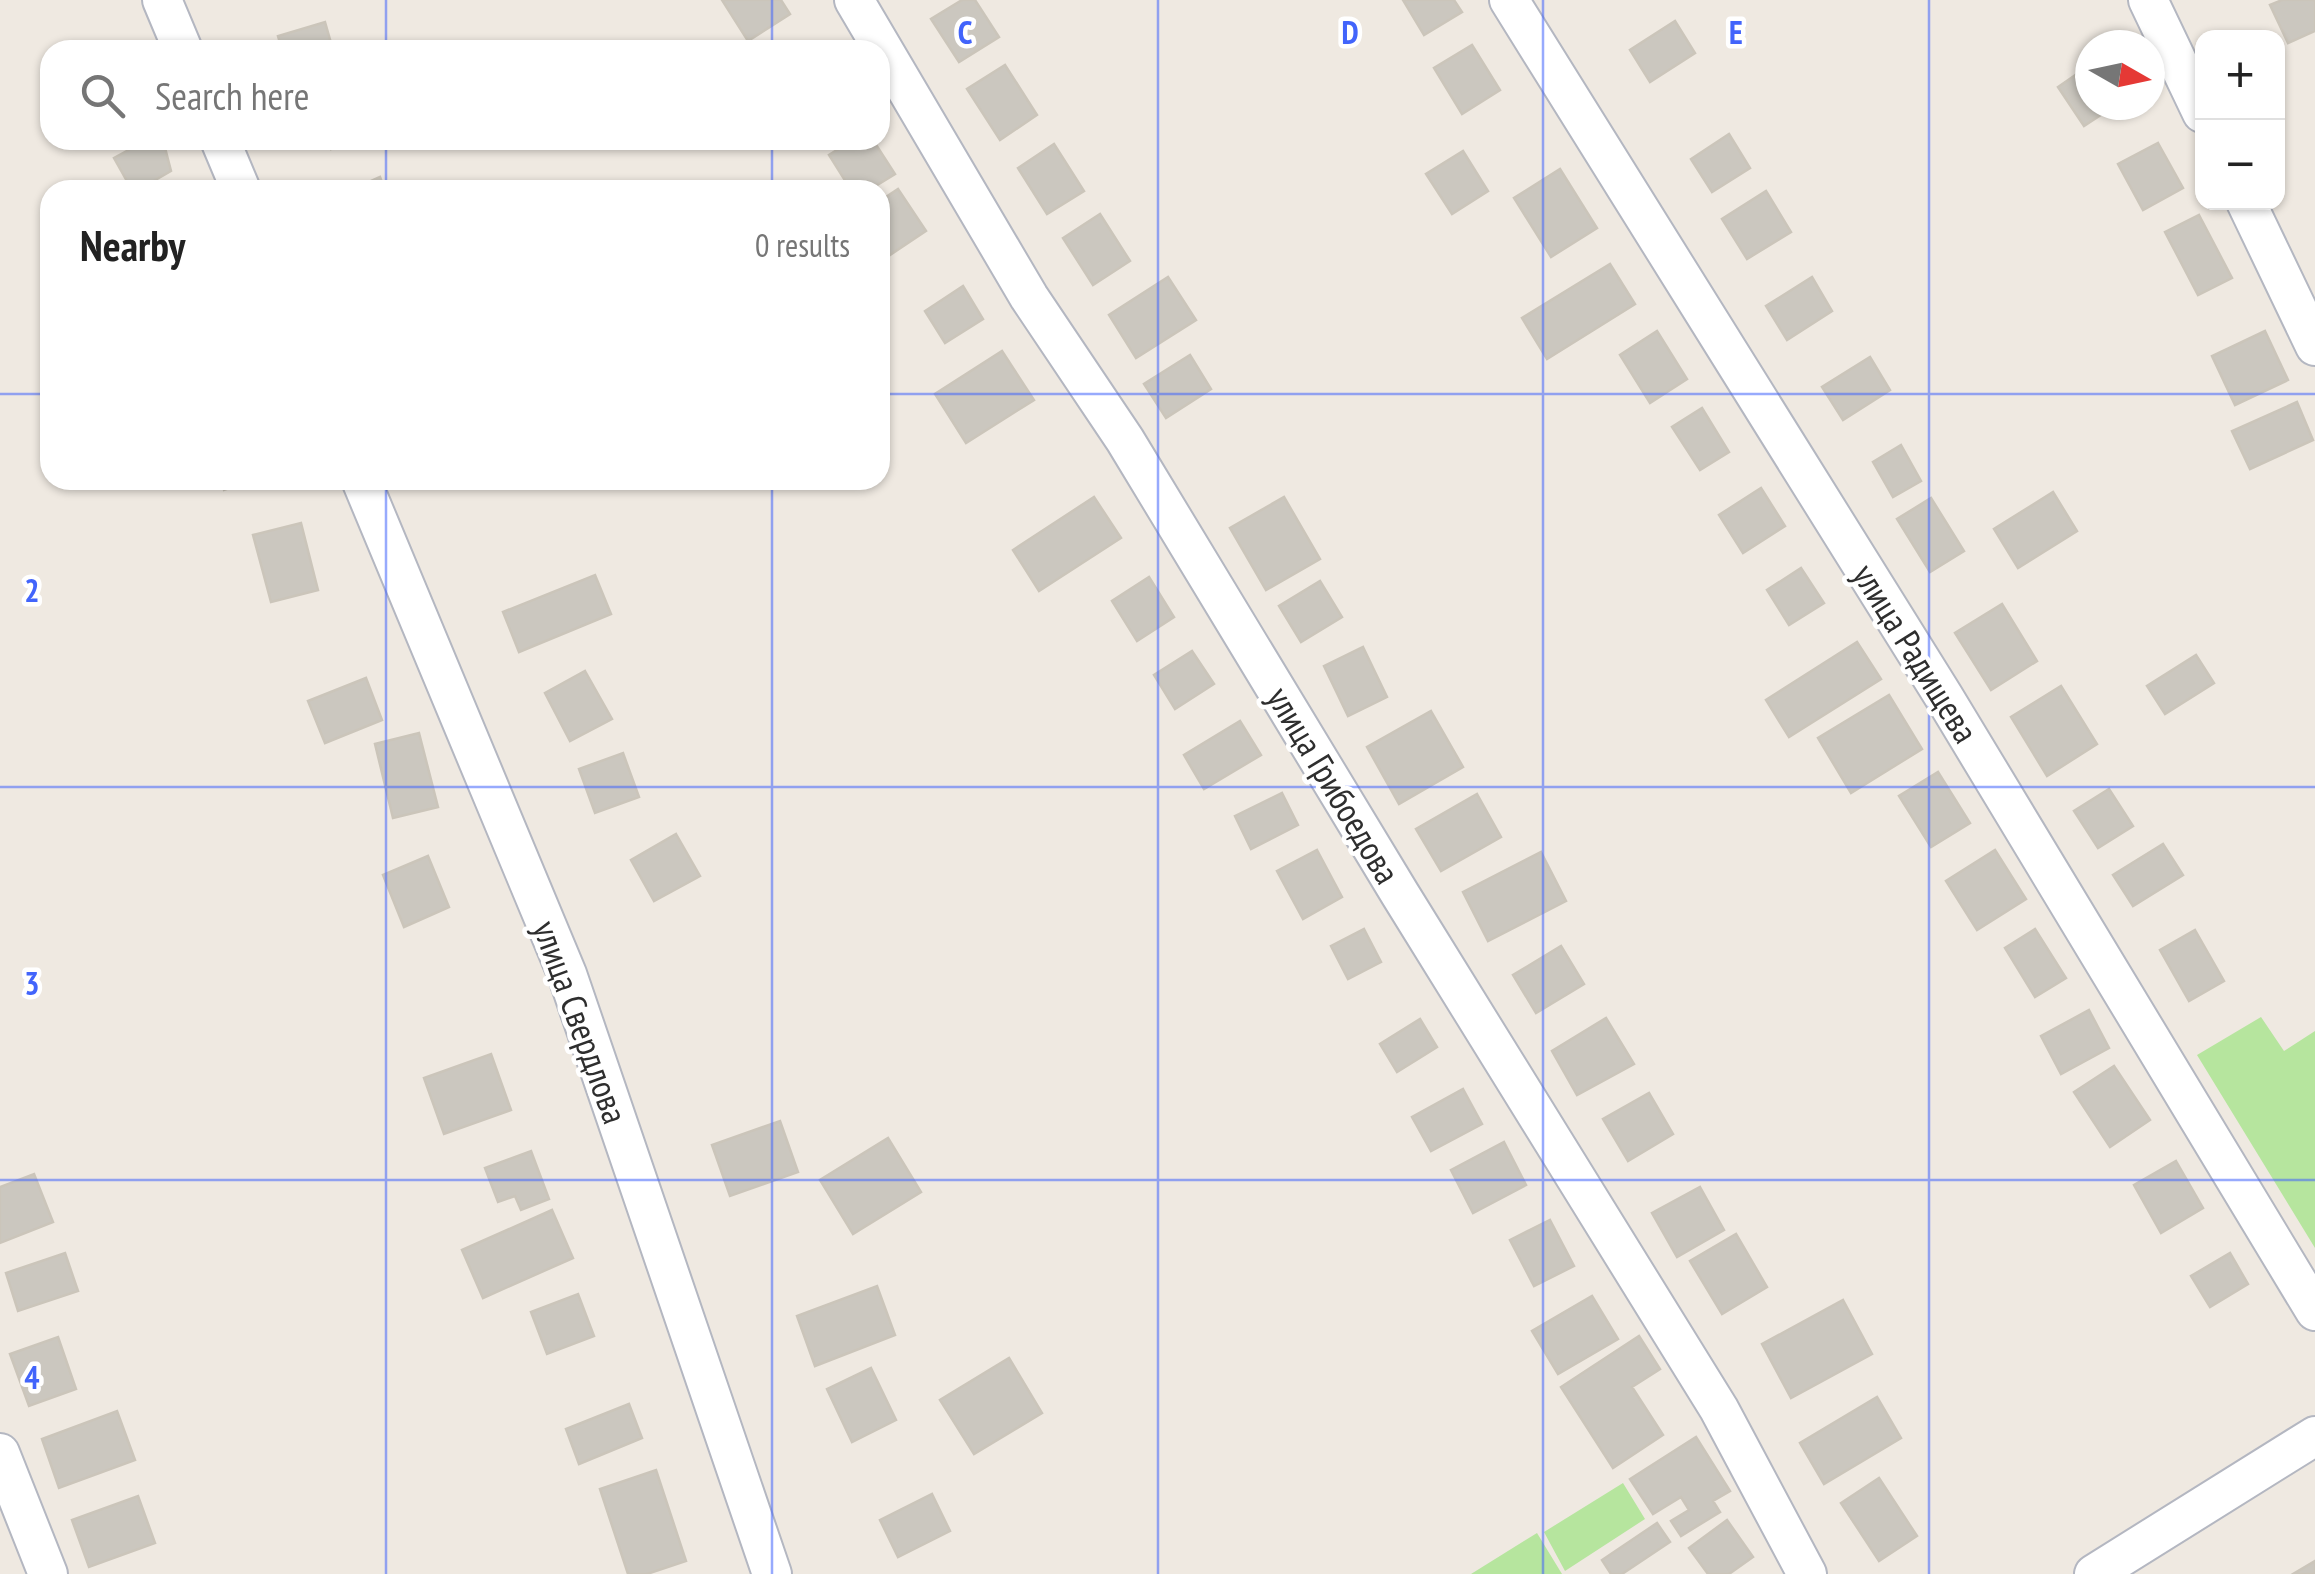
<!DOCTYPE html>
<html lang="en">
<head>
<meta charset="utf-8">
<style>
  :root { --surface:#fff; --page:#f6f6f6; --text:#222; --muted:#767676; --line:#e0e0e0 }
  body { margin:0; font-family:"PT Sans Narrow",sans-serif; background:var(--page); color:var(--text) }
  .controls { position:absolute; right:30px; top:30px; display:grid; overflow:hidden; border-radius:20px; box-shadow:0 2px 8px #0004 }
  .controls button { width:90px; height:90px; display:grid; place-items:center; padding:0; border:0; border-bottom:2px solid var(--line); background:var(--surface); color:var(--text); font:50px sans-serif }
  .compass { position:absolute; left:2075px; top:30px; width:90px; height:90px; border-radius:50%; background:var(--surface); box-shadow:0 2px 8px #0004; rotate:99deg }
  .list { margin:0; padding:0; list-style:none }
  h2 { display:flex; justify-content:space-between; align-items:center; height:130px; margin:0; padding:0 40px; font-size:42px }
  h2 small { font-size:32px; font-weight:400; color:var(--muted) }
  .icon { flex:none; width:55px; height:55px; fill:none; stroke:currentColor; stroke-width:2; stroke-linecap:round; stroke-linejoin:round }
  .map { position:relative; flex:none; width:2315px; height:1574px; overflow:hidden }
  .search { position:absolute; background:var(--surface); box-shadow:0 2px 8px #0004; left:40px; top:40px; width:850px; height:110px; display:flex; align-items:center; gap:25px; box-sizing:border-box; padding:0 35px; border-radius:30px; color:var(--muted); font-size:38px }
  .panel { position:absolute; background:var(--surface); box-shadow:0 2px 8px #0004; left:40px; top:180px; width:850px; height:310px; border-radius:30px }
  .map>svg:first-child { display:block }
  .green { fill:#b6e59e }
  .building { fill:#cbc7bf; stroke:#cbc5ba; stroke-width:2.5 }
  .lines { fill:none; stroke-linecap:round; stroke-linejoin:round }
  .minor-casing { stroke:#b4b7c1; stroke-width:42 }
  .minor { stroke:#fff; stroke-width:38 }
  .grid { fill:none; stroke:#4264fb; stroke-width:2.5; stroke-opacity:0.55 }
  .labels { text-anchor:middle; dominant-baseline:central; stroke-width:9; stroke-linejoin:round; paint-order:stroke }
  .street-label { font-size:35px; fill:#2e2e2e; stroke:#fff }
  .grid-label { font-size:32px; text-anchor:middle; font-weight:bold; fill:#4264fb; stroke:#fff; stroke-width:9; stroke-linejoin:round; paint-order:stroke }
</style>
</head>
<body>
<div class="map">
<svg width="2315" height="1574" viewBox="0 0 2315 1574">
  <rect width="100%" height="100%" fill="#efe9e1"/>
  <!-- green -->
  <path class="green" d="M2261,1017L2284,1051L2315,1031V1248L2197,1055Z
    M1623,1483L1645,1519L1565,1571L1544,1532Z
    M1537,1533L1562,1574H1471Z"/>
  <!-- building -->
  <path class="building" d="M722,0H781L790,14L748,41Z
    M962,0H975L999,37L959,62L931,19Z
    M1403,0H1454L1462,12L1424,35Z
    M2282,0H2315V31L2288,43L2270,5Z
    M1675,21L1695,53L1650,82L1630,50Z
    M325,22L333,50H282L278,36Z
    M1472,45L1500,90L1462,114L1434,68Z
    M1005,65L1037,115L1000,140L967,89Z
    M2090,65V105H2116L2084,126L2058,87Z
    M1729,134L1750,168L1712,192L1691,159Z
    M147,140H163L171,171L138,190H132L114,158Z
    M328,140H351L331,149Z
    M853,140H873L895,174L869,190H851L829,155Z
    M2158,143L2183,188L2143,210L2118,164Z
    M1054,144L1084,191L1047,214L1018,168Z
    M1463,151L1488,191L1452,214L1426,174Z
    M1560,169L1597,228L1551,257L1514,198Z
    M380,177L385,190H351Z
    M898,189L926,231L884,259L880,253V201Z
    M1766,191L1791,232L1747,259L1722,219Z
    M1100,214L1130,261L1093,285L1063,238Z
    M2199,215L2232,278L2198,295L2165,232Z
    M1610,264L1635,304L1547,359L1522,318Z
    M1168,277L1196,320L1136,358L1109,315Z
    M1812,277L1832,311L1787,340L1766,306Z
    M963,286L983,319L945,343L925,311Z
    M1657,331L1687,379L1650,403L1620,355Z
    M2265,331L2288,380L2235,405L2212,356Z
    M1002,351L1034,400L966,443L935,394Z
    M1190,355L1211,389L1166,418L1144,384Z
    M1870,357L1890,390L1843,420L1822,387Z
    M2297,402L2313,440L2250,469L2232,431Z
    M1702,408L1729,452L1700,470L1672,427Z
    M1901,445L1921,481L1893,497L1873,462Z
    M221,480H253L224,490Z
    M1761,488L1785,526L1743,553L1719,515Z
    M2053,492L2077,531L2018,568L1994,529Z
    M1094,497L1121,538L1039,591L1013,550Z
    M1284,497L1320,559L1266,590L1230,528Z
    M1931,498L1964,551L1930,572L1897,519Z
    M301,523L318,590L271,602L253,535Z
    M1801,568L1824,603L1789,625L1767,590Z
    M595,575L611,614L519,652L503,612Z
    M1149,577L1174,617L1137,641L1112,601Z
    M1320,581L1342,617L1301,642L1279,606Z
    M2002,604L2037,661L1991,690L1955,633Z
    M1857,642L1881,679L1789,737L1766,700Z
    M1363,647L1387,697L1348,716L1324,666Z
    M1192,651L1214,684L1175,709L1154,675Z
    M2196,655L2214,683L2165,714L2147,686Z
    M585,671L612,719L570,741L545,693Z
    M366,678L382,720L325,743L308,701Z
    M2061,686L2097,744L2047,776L2011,717Z
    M1889,695L1922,749L1851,793L1818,738Z
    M1431,711L1463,767L1399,804L1367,747Z
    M1240,721L1261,755L1204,789L1184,755Z
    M419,733L438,807L393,818L375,744Z
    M623,753L639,797L595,813L579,769Z
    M1938,772L1970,823L1931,847L1899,796Z
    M2109,789L2133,826L2098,848L2074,811Z
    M1282,793L1298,825L1251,849L1235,816Z
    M1477,794L1501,837L1441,871L1416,829Z
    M676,834L700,876L654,901L631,860Z
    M2163,844L2183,875L2133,906L2113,875Z
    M1317,850L1342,897L1303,919L1277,871Z
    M1995,850L2026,899L1977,930L1946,881Z
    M1541,852L1566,901L1488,941L1463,892Z
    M428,856L449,907L404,927L383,875Z
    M1364,929L1381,962L1348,979L1331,946Z
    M2035,929L2066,978L2035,997L2005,948Z
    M2195,930L2224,981L2189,1001L2160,950Z
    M1561,946L1584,984L1536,1013L1513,975Z
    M2089,1010L2109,1048L2061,1074L2041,1036Z
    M1606,1018L1634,1064L1577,1095L1552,1051Z
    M1420,1019L1437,1047L1397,1072L1380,1044Z
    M491,1054L511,1110L444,1134L424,1078Z
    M2114,1066L2150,1120L2110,1147L2074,1092Z
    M1463,1089L1482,1124L1431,1151L1412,1117Z
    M1649,1093L1673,1134L1628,1161L1603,1119Z
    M780,1121L798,1172L730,1196L712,1145Z
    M888,1138L921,1192L853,1234L820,1180Z
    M1504,1142L1526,1185L1473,1213L1451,1170Z
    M531,1151L549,1199L521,1210L515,1196L498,1202L485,1168Z
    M2176,1161L2203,1208L2161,1233L2134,1185Z
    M34,1174L53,1222L0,1243V1187Z
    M1700,1187L1724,1230L1677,1257L1652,1213Z
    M552,1210L573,1258L483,1298L462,1250Z
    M1550,1220L1574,1266L1534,1286L1510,1240Z
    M1736,1234L1767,1287L1722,1314L1690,1261Z
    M65,1253L78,1291L18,1311L6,1273Z
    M2230,1253L2248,1284L2210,1307L2191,1276Z
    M877,1286L895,1335L815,1366L797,1316Z
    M578,1294L594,1336L547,1354L531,1312Z
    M1592,1296L1618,1339L1558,1374L1532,1331Z
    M1843,1300L1872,1354L1791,1398L1762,1344Z
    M1639,1336L1660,1369L1632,1387L1663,1435L1613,1468L1561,1387Z
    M58,1337L76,1389L29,1406L10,1354Z
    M1009,1358L1042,1413L974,1454L940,1400Z
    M871,1368L896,1420L852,1442L827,1389Z
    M1877,1397L1901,1438L1824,1484L1800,1443Z
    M629,1404L642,1438L579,1464L566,1429Z
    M117,1411L135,1460L59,1488L42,1439Z
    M1696,1437L1730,1491L1713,1501L1720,1512L1681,1536L1671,1521L1689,1510L1681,1497L1653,1514L1630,1479Z
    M656,1470L686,1561L647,1574H628L600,1489Z
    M1879,1478L1917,1536L1879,1561L1841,1503Z
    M932,1494L950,1531L898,1557L880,1520Z
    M138,1496L155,1543L89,1567L72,1520Z
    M1727,1520L1753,1557L1729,1574H1708L1689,1548Z
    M1657,1523L1670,1542L1622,1574H1611L1602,1560Z
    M2315,1561V1574H2293Z"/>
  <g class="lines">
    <!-- minor casing -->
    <g class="minor-casing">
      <path id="minor" d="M162,0L183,50
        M854,0L1029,297L1125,440L1400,894L1719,1409L1807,1574
        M1509,0L1944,697L2315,1311
        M2148,0L2202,113
        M220,140L241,190
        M2246,202L2315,346
        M361,480L567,974L772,1574
        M0,1453L48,1574
        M2094,1574L2315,1436"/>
    </g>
    <!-- minor -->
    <use href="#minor" class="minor"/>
  </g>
  <!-- grid -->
  <path class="grid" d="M386,0V50M772,0V50M1158,0V1574M1543,0V1574M1929,0V1574M386,140V190M772,140V190M0,394H50M880,394H2315M386,480V1574M772,480V1574M0,787H2315M0,1180H2315"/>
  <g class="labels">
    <!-- street labels -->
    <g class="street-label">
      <text transform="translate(1916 653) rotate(58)">улица Радищева</text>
      <text transform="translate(1334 785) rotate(59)">улица Грибоедова</text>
      <text transform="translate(581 1022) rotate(70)">улица Свердлова</text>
    </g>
  </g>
  <g class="grid-label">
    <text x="965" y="44">C</text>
    <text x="1350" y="44">D</text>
    <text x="1736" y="44">E</text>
    <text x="32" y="602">2</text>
    <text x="32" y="995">3</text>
    <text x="32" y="1389">4</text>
  </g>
</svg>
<div class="controls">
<button>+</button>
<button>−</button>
</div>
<svg class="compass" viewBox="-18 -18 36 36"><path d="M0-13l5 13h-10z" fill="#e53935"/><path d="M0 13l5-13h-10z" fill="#767676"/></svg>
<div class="search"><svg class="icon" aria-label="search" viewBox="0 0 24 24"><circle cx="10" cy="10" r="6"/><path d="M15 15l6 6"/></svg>Search here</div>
<section class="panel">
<h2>Nearby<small>0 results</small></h2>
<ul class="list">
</ul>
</section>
</div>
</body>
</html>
